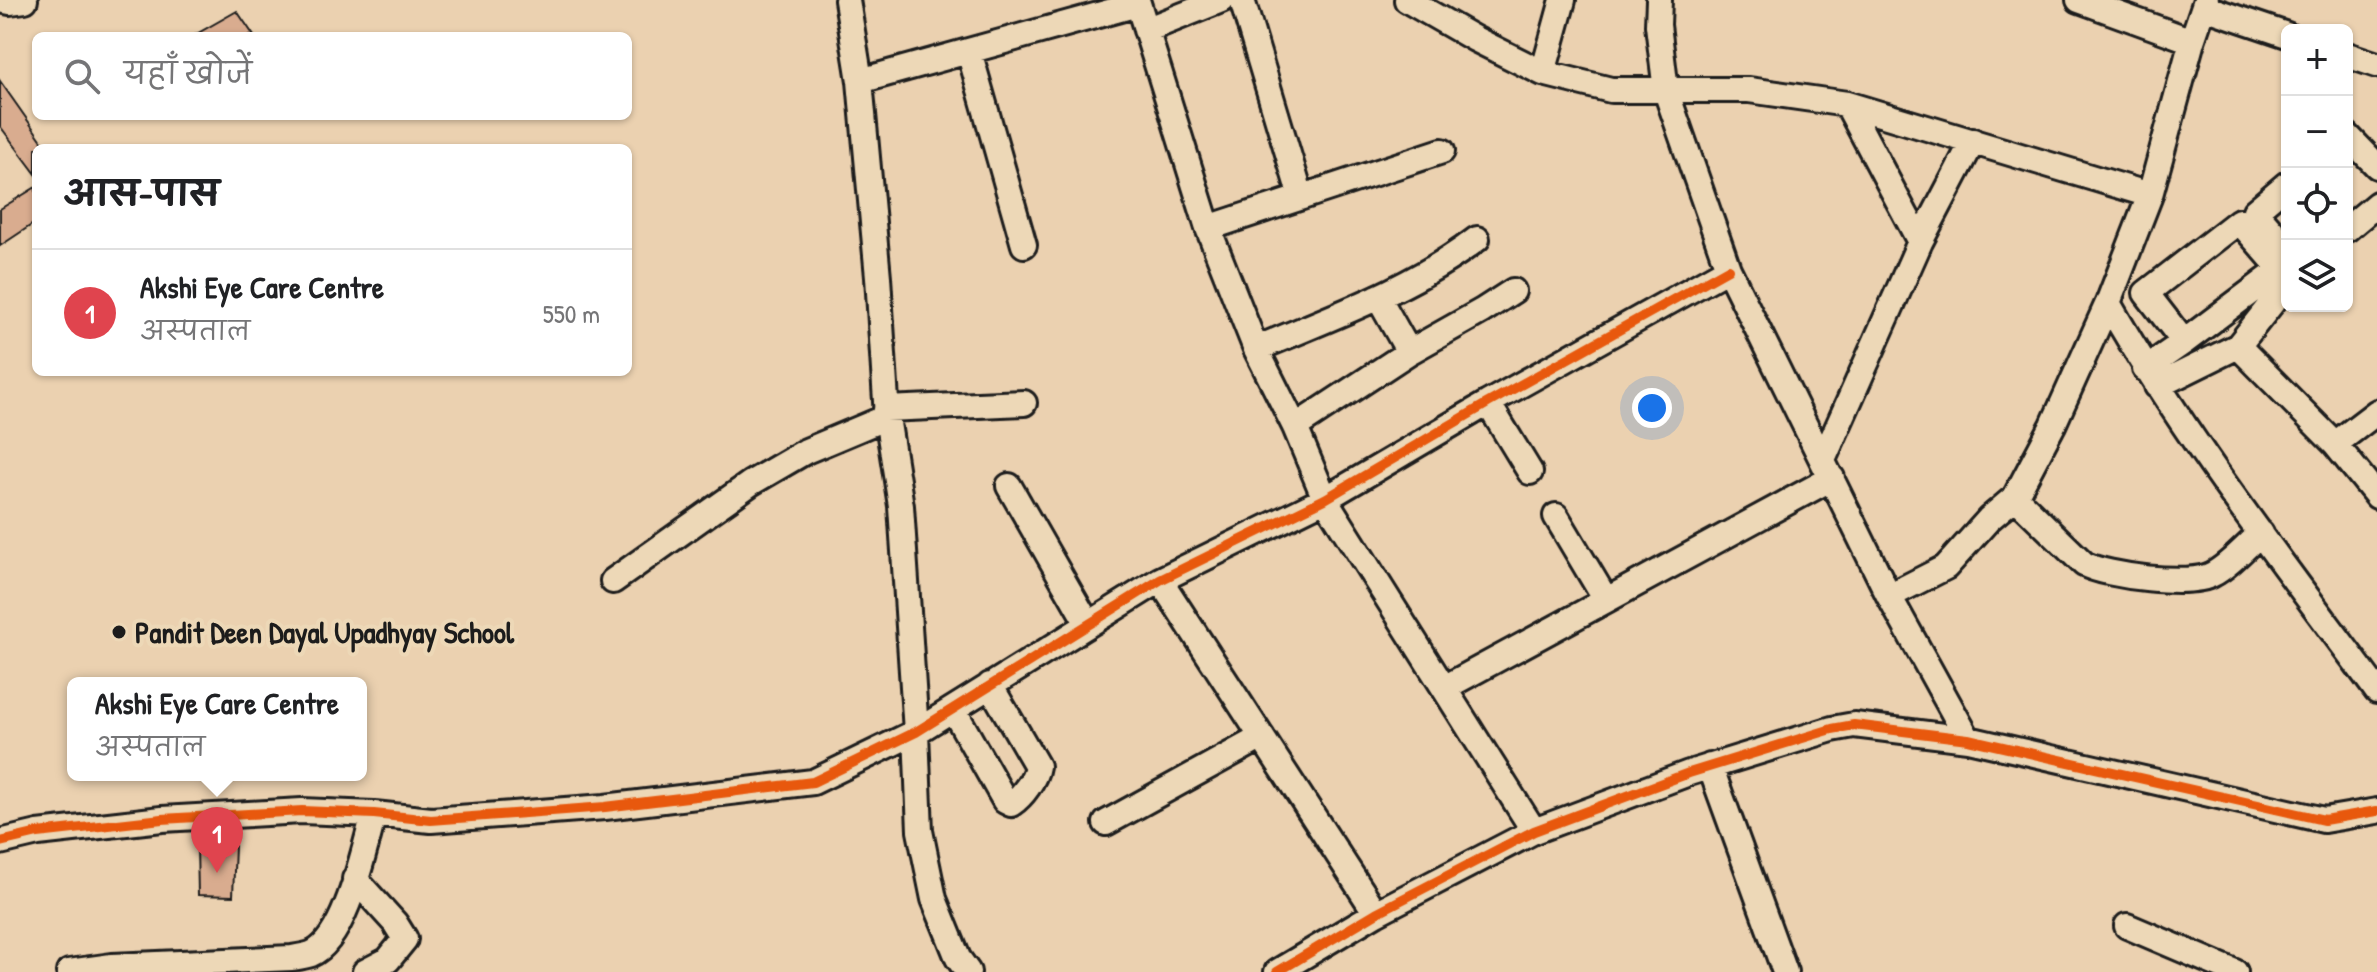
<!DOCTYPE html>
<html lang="hi">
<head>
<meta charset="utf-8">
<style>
  :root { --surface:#fff; --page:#f2f2f2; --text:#202124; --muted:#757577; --line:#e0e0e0; --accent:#b45309 }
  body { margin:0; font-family:"Patrick Hand","Playpen Sans Deva",sans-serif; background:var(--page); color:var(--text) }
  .controls { position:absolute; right:24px; top:24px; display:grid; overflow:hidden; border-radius:12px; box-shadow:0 2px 6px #0004 }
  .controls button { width:72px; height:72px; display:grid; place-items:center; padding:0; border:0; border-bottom:2px solid var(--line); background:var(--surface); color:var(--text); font:40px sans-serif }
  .you { position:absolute; left:1652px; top:408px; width:28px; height:28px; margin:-20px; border:6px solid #fff; border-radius:50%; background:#1a73e8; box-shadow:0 0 0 12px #1a73e833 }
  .badge { display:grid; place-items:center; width:52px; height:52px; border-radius:50%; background:var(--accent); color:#fff; font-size:26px; font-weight:700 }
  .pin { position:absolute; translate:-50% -66px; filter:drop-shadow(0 2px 4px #0008) }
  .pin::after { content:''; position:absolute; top:42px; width:28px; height:24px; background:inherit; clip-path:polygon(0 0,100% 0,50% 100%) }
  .popup { position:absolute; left:67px; top:677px; width:300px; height:104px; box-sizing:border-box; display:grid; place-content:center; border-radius:12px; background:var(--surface); filter:drop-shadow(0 2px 6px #0005); font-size:26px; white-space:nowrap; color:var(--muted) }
  .popup b { font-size:30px; color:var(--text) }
  .popup::after { content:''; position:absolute; left:50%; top:100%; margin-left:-16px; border:16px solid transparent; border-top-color:var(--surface) }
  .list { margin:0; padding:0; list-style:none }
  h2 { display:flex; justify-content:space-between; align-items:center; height:104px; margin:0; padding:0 32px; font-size:34px }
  h2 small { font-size:26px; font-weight:400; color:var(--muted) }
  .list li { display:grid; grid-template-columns:52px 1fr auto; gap:24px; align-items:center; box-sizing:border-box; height:128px; padding:0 32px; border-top:2px solid var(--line) }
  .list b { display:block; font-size:30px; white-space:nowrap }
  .list p { margin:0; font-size:26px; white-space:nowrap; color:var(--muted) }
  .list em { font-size:26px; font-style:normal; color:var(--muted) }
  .icon { flex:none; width:44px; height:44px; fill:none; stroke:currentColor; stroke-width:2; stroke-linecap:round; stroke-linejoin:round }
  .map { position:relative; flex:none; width:2377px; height:972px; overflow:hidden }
  .search { position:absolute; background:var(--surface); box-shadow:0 2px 6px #0004; left:32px; top:32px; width:600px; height:88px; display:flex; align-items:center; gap:20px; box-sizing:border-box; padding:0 28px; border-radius:12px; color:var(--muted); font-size:30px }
  .panel { position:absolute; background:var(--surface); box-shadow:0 2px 6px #0004; left:32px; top:144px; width:600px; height:232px; border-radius:12px }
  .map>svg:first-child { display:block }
  .building { fill:#d9ac8f; stroke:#1c1c1c; stroke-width:2 }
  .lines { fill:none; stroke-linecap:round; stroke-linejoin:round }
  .minor-casing { stroke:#1c1c1c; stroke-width:30 }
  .minor { stroke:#edd8b7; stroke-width:24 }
  .cycleway-casing { stroke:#edd8b7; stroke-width:15 }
  .cycleway { stroke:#e8590c; stroke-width:10 }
  .poi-dot { fill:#1c1c1c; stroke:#edd8b7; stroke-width:3 }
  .labels { text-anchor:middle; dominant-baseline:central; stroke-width:8; stroke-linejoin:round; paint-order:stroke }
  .poi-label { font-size:30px; font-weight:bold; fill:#1c1c1c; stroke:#edd8b7; text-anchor:start }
</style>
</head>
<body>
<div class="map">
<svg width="2377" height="972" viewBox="0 0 2377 972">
  <rect width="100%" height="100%" fill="#ebd1b0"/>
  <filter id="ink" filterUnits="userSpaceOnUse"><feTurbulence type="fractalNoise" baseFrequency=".0125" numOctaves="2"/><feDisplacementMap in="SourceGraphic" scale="16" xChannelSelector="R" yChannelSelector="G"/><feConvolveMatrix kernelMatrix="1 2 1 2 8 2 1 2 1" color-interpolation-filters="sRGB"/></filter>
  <g filter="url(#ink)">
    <!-- building -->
    <path class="building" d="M237,11L254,36H193Z
      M0,81L47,148H36V174L0,126Z
      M36,187V222L0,246V209Z
      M197,844L235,846L233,896L198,895Z"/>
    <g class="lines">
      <!-- minor casing -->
      <g class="minor-casing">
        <path id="minor" d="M0,0L10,2L25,0
          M847,0L860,81L878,277L887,417L901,506L916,732L920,831L934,899L958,958L968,972
          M1137,0L1208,228L1256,349L1295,427L1325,499L1534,831
          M1242,0L1301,197
          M1407,0L1475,39L1543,73L1611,90H1749L1847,104L2150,195
          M1659,0L1658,25L1666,91L1728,269L1889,596L1968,739
          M2079,0L2192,41
          M2204,7L2287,35
          M1146,30L1221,0
          M969,51L1024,245
          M2347,55L2377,65
          M1543,73L1563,0
          M860,81L1138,4
          M1847,104L1920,242
          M2347,135L2377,166
          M2287,184L2255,211L2287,248
          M2239,221L2281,269L2184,342L2146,293Z
          M1208,228L1442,151
          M2347,229L2377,204
          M1378,297L1409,352
          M2108,303C2186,440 2284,565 2377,691
          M2238,346L2287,284
          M1256,349C1331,317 1412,289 1477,239
          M2145,369L2184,342
          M2157,386L2238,346L2335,444L2377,496
          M1488,403L1530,472
          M886,409L1024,403
          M1295,427L1409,352L1482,311L1513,291
          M2335,444L2377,412
          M1823,460L1920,242L1973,141
          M1009,486L1088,624
          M2015,497L2084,564C2106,576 2191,587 2213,574C2230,565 2246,546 2261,533
          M1556,516L1606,600
          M1160,580L1376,913
          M613,581L751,483L806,451L887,417
          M1889,596L1946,567L1989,519L2015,497L2053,425L2108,303L2150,195L2192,41L2206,0
          M1444,688L1832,478
          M953,709L1005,801L1011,804C1023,796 1035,779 1037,766L990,685
          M1710,766L1785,972
          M1106,823L1262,737
          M0,842L38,833L162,819L302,811L374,814L431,820L605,807L813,782L916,732L1160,580L1325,499L1488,403L1728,269
          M355,879L395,923L405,939L388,960L365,972
          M2127,926L2235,972
          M69,972L112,966L292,958C298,957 305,956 311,954C346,940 364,849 374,814
          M1277,972L1376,913L1534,831L1689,773L1832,729L1854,725L1968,739L2324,820L2377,811"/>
      </g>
      <!-- minor -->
      <use href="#minor" class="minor"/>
      <!-- cycleway casing -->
      <g class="cycleway-casing">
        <path id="cycleway" d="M0,842L38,833L162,819L302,811L374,814L431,820L605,807L813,782L916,732L1160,580L1325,499L1488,403L1728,269
          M1277,972L1376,913L1534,831L1689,773L1832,729L1854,725L1968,739L2324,820L2377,811"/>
      </g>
      <!-- cycleway -->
      <use href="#cycleway" class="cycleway"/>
    </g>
  </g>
  <!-- markers -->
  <circle class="poi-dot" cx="119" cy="632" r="8"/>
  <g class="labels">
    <!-- poi labels -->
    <g class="poi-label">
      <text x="135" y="632">Pandit Deen Dayal Upadhyay School</text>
    </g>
  </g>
</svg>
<div class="controls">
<button>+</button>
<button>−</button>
<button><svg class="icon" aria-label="locate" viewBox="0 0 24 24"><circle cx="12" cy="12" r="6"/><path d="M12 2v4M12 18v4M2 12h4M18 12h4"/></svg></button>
<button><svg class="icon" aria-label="layers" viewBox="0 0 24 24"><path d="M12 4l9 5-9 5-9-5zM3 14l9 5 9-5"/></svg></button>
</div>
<div class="you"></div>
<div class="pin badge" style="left:217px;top:873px;background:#e0444e">1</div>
<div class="popup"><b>Akshi Eye Care Centre</b>अस्पताल</div>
<div class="search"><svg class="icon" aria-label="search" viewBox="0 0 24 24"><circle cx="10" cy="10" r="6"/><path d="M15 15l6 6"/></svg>यहाँ खोजें</div>
<section class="panel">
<h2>आस-पास<small></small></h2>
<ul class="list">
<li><span class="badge" style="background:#e0444e">1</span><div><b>Akshi Eye Care Centre</b><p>अस्पताल</p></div><em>550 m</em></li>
</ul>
</section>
</div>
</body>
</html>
